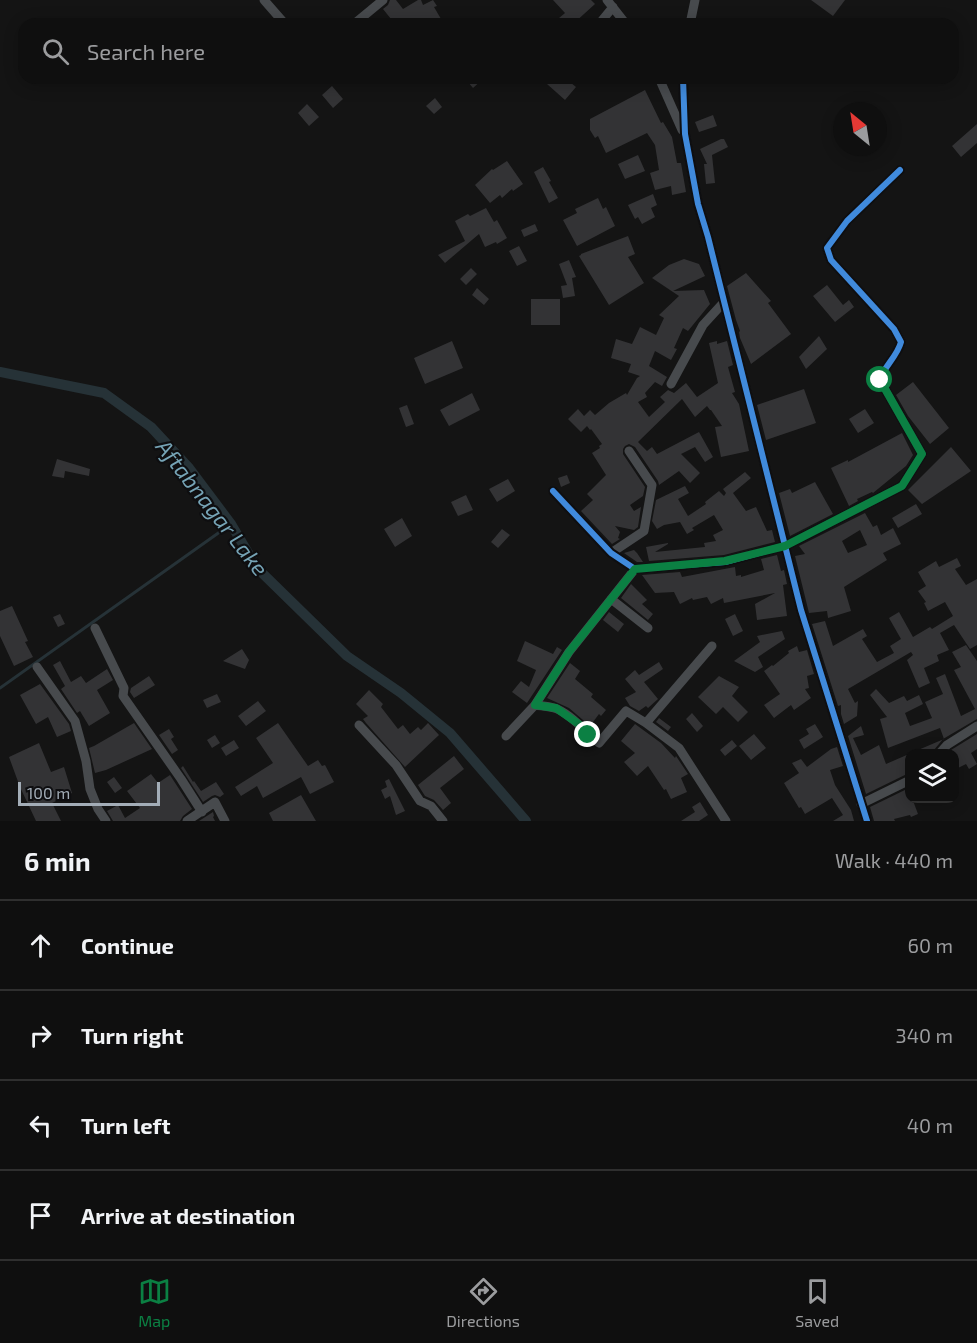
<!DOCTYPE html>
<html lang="en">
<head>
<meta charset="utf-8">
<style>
  :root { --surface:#0f0f0f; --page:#1d1d1d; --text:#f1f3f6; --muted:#9b9c9e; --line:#2f2f2f; --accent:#0b8043 }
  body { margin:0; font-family:"Exo 2",sans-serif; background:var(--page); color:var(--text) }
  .controls { position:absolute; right:18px; bottom:18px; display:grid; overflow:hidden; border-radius:12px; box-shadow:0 3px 15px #0003 }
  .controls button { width:54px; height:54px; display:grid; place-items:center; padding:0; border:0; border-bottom:2px solid var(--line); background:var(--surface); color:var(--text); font:30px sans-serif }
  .compass { position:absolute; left:833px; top:102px; width:54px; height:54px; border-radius:50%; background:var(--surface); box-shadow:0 3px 15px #0003; rotate:330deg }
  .scale { position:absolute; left:18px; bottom:15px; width:142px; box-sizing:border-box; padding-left:6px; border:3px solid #a3adb7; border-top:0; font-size:16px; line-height:21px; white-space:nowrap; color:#a3adb7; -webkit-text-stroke:4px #0e0e10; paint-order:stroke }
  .stop { position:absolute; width:18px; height:18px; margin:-14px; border:4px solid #0b8043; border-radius:50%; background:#fff }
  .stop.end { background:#0b8043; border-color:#fff; box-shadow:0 2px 6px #0008 }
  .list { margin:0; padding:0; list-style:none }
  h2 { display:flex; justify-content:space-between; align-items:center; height:78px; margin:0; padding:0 24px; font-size:26px }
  h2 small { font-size:20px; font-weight:400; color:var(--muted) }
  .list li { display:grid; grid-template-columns:39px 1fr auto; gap:18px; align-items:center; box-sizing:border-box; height:90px; padding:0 24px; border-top:2px solid var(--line) }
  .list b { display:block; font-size:22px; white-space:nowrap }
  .list em { font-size:20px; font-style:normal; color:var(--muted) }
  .icon { flex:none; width:33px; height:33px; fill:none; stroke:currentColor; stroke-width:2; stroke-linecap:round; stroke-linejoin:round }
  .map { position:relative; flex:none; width:977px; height:821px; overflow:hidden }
  .search { position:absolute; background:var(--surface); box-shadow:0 3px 15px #0003; left:18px; right:18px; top:18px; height:66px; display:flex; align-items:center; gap:15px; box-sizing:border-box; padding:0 21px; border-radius:18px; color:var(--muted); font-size:22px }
  .sheet { height:438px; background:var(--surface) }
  nav { display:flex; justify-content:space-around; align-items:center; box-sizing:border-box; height:84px; border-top:2px solid var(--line); background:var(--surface); font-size:16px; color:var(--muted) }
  nav a { display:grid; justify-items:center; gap:3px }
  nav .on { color:var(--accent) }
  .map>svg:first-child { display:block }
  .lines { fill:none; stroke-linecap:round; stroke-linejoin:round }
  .stream { stroke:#263237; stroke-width:3 }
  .canal { stroke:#263237; stroke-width:10 }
  .building { fill:#333335; fill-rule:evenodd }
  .minor { stroke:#474a4d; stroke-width:9 }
  .cycleway-casing { stroke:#0e0e10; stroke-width:10 }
  .cycleway { stroke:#408adc; stroke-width:6 }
  .route { stroke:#0b8043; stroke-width:8 }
  .labels { text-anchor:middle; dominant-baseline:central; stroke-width:4.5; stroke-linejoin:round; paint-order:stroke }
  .water-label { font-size:22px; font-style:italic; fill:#76a4b6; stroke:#0e0e10 }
</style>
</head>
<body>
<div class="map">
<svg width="977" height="821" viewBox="0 0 977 821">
  <rect width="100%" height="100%" fill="#141414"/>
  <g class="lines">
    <!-- stream -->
    <path class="stream" d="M0,688L231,524"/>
    <!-- canal -->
    <path class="canal" d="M0,372L104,393L151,427L189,468L231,524L257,568L347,656L401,693L450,733L526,821"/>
  </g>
  <!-- building -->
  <path class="building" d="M390,0H396L403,9L418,0H421L423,5L433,0L437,6L434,7L444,24H395L383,9L388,5Z
    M553,0H591L595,4L573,24H552L565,13Z
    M811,0H845L833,16Z
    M472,78H484L473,88L468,82Z
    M552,78H565L576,87L565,100L547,84Z
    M332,86L343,99L333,108L322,95Z
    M645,90L661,123L663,122L672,137L677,163H681L686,192L672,195L671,186L655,190L650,173L659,170L655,145L647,133L606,153L598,136L595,138L590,130V119Z
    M435,98L442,107L434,114L426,106Z
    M307,104L319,117L309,126L298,113Z
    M713,115L717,126L699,132L695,122Z
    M977,124V143L961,157L952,146Z
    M721,139H724L728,147L712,155L715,183L706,184L704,164H707L700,149Z
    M638,155L645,171L625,179L618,164Z
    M507,161L523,184L513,191L512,189L502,198L500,195L490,203L475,185L492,169L493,170Z
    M543,167L551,181L549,182L558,198L549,203L534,172Z
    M653,194L657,205L651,208L655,217L642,224L638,217L635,219L628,205Z
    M598,198L603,209L606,207L615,226L577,246L563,220L577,213L575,209Z
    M486,208L494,222L497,220L507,238L497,244L496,242L485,247L479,234L445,263L438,255L465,241L455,221L468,214L470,216Z
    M535,224L538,231L524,237L521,230Z
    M628,236L635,254L628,257L644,283L609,305L579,256L581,255V254Z
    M519,246L527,261L517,266L509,251Z
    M684,259L699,264L705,276L673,291L704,290L710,304L688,331L683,328L674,348L677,349L671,360L655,351L649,366L667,377L662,386L655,382L645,393L647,397L638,402L649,417L665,402L660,397L668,390L674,393L686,383L697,397L718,383L709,343L717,341V344L727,341L733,365L728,367L735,392L732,393L739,404L749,451L721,457L715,427L722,426L711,410H710L707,406L695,417L682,399L638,442L647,451L652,447L657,454L699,432L713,457L705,462L695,447L681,454L700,473L690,483L679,471L659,485L658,481L635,447L629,444L625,446L623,449V454L645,487L643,496L630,505L634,511L641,507L638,527L634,530L615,526L620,532L618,538L620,539L612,544L581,511L593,500L587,494L606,475L592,453L600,448L599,446L602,444L591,429L590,430L587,426L581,432L568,419L578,409L584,416L590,410L595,415L609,403L626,393L627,395L637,378L640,376L628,372L631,364L611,358L616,339L632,344L640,327L656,335L664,318L659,315L679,296L652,278L669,265Z
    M569,260L576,277L572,278L575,296L563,298L561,286L567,285L559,264Z
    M471,268L477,274L466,285L460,279Z
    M746,273L771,301L768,303L791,334L751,364L740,338L739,332L740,331L736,320L727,286Z
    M827,285L843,305L849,300L854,307L835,322L813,296Z
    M477,288L489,299L484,305L472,295Z
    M531,299H560V325H531Z
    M819,336L827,349L806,369L799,357Z
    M452,341L463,368L425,384L414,358Z
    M913,382L949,428L930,444L908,416L896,395Z
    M804,389L816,423L766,440L757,405Z
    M472,393L480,410L449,426L440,410Z
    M407,405L414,424L406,427L399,408Z
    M865,409L874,423L858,433L849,419Z
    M902,433L913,455L906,466L873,493L872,492L857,499L858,501L849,506L831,468L848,460V462Z
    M951,447L971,471L922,504L908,490Z
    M57,459L90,469L89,476L65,471L64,478L52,476Z
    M745,472L751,478L733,493L746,511L756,507L767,531L772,530L775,542L724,555L649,561L646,547L668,543V544L655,552L705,547L704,543L716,541L713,535L723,530L714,515L692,528L694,530L687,534L680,522L664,525L657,529L652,521L656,500L685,486L689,493L678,499L688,516L706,504L705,502L719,491L724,496L726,493L723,489Z
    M567,475L570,483L561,487L558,478Z
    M508,479L515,491L497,502L489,489Z
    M815,482L833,514L790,536L779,493L790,489L792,493Z
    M466,495L473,510L458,516L451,502Z
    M916,504L922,514L898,528L892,518Z
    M865,513L873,527L877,525L881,535L893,528L901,544L883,553L887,560L844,587L851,611L828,618L827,611L809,613L795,556L805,554L799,546ZM860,530L867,545L848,553L842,541Z
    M402,518L412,536L395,547L384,529Z
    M502,529L510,535L498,548L491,542Z
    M634,550L637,553L643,562H637L624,553Z
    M777,555L781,571L784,570L787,584L783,585L787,616L757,620L755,604L775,593L724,603L723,598L711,604L707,597L693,600L692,598L680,604L674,592L655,593L642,575L680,572L682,577L735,567L736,576L741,575V577L764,570L761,559Z
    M957,558L961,566L955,569L966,585L977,579V645L970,649L954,625L940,633L949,650L937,655L939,661L924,668L930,683L919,688L907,660L913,655L911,652L848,689L855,703L858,701L857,716L844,724L841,714V705L838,706L812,624L825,621L833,646L863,629L867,636L862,639L877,662L894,653L890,646L901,639L889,618L899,612L913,637L930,627L932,629L953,616L945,602L928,611L924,603L926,602L918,591L926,586L918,572L936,561L939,567Z
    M631,584L647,600L642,604L653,614L648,620L621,598Z
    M12,606L28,641L25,642L33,657L14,666L0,636V611Z
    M609,612L624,624L618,632L603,620Z
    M60,614L65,624L58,627L53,617Z
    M735,614L743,631L733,636L725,619Z
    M782,631L785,639L758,657L763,667L755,672L734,661L760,642L757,636Z
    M525,641L553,654L557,647L562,650L527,703L512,692L521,681L529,687L536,670L517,661Z
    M966,645L977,661V719L943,739L934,750L932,753H911L944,739L940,728L888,748L880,719L887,717L870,695L876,689L889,703L904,696L907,701L919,695L923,704L905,713L910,726L932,718L925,702L943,694L936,678L945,674L961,716L975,709L954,670L961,667L952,652Z
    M797,646L799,652L807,650L814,674L807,676L809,688L805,689L811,698L794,710L791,705L774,718L764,705L780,694L764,671L772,665L773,666L789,653L788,651Z
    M242,649L249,660L245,669L223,661Z
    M60,661L71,682L81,676L86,683L107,669L113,680L97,690L110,713L89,726L80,711L77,713L61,689L65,686L53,665Z
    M659,662L663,669L644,682L658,699L648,708L646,706L639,711L630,706L625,698L636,692L625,679L635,670L639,675Z
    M570,663L580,671L575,679L593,694L591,697L606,710L601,716L599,714L590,726L569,708L547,698Z
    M149,676L155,685L134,698L130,692L131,688Z
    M719,676L739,687L732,696L748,712L738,722L723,707L716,714L698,697Z
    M40,684L69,724L71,731L57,737L48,717L36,724L20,695Z
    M369,690L383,704L381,707L398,729L403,725L410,734L418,727L421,730L428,723L439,735L405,767L366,723L363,719L368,716L356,704Z
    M217,694L221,702L207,708L203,700Z
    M258,701L266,711L246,726L238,716Z
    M692,713L703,726L697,732L686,719Z
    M659,718L671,727L668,731L656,722Z
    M134,723L152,749L106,770L95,773L89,748L94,746Z
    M278,723L308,766L318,760L322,766L325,765L334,782L310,794L301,777L263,798L257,786L241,796L235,787L273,763L256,738Z
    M635,724L661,743L675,758L676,756L688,774L681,778L687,792L671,799L666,789L664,790L648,766L637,776L624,762L635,753L621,741Z
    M815,724L823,737L804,749L799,740L809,734L806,729Z
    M861,726L864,735L853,738L861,755L879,745L886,764L909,754V773L866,794L848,736Z
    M169,729L174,737L171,739L178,750L172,754L159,735Z
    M754,734L766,748L751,760L739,746Z
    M977,734V749L971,753L977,764L969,769L966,764L954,770V753H948L951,750Z
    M215,735L220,743L212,748L207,740Z
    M234,740L239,748L226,756L221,748Z
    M732,740L737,746L725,756L720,750Z
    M39,743L51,772L64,767L72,793L52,803L61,821H36L20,787L9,757Z
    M837,747L843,766L830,770L835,785L851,810L854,821H833L843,815L832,798L805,814L801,807L799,808L784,783L799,773L792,763L801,759L807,767L831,749Z
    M454,756L464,769L440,788L451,803L443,810L434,800L425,796L418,785Z
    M183,766L193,782L194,781L201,791L216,782L224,794L220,797L215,795L212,796L203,802L181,768Z
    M151,774L158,783L170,775L192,809L183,816L180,821H113L107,811L118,805L125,818L140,808L127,791Z
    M114,777L122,788L115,793L107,782Z
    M389,779L405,811L396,815L390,796L385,799L381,790L387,787L385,781Z
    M909,788V798H912L918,814L911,817L910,815L894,819L895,821H874L870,807Z
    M301,795L316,821H273L269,813Z
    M700,802L708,815L699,821H681L695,812L692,807Z
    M213,812L214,816L213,817L215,821H199Z"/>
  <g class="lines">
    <!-- minor -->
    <path class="minor" d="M264,0L285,24
      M607,0L626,24
      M354,24L383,0
      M599,24L613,7
      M690,24L695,0
      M659,78L682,130
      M683,78L685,134L698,204L708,237L801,610L867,821
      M671,384L703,325L724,302
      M553,491L611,553L635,569L725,562L785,546L902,486L922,454L880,380C884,366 897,357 901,342L894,329L831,260L827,248L847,221L900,170
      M611,553L644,531L652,485L629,451
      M611,599L648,628
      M95,628L124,688L123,696L181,779L202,812
      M37,667L75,721L86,761L90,789L98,809L106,821
      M535,705C541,706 547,706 554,708C569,712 586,733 599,743L626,711L646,723L679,748L726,821
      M646,723L712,646
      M359,725L396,765L420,801L431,806L443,821
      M506,736L535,705L569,652L635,569
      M939,754L947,745L977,726
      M861,804L910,780
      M187,821L215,802L225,821"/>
    <!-- cycleway casing -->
    <g class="cycleway-casing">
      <path id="cycleway" d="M683,78L685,134L698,204L708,237L801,610L867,821
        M553,491L611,553L635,569L725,562L785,546L902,486L922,454L880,380C884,366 897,357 901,342L894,329L831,260L827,248L847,221L900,170"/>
    </g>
    <!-- cycleway -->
    <use href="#cycleway" class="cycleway"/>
  </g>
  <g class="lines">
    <!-- route -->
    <path class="route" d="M588,735L580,725L556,708L535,705L569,652L635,569L725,561L785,546L902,486L922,454L880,380"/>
  </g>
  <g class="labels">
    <!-- water labels -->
    <g class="water-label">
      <text transform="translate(213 507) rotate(52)">Aftabnagar Lake</text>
    </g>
  </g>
</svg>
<div class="controls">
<button><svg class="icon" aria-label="layers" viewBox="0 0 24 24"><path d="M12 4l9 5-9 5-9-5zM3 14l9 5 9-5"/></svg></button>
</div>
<svg class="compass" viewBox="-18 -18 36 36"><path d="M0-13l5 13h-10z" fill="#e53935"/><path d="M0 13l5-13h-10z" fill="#9b9c9e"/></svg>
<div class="scale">100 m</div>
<div class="stop" style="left:880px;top:380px"></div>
<div class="stop end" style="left:588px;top:735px"></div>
<div class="search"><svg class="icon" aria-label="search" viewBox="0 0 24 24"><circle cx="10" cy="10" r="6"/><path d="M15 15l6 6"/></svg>Search here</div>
</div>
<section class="sheet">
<h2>6 min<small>Walk · 440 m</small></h2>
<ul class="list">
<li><svg class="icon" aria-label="ahead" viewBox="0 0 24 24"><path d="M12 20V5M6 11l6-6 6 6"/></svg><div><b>Continue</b></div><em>60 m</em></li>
<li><svg class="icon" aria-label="right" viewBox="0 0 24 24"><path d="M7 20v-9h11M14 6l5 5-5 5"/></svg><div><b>Turn right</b></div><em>340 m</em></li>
<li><svg class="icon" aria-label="left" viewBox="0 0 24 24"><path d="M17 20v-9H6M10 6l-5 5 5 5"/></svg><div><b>Turn left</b></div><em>40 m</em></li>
<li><svg class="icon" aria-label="arrive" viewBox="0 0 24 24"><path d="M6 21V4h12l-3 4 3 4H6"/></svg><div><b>Arrive at destination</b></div></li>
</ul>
</section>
<nav>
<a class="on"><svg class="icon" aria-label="map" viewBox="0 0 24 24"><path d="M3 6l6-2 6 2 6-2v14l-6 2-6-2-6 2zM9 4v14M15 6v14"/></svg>Map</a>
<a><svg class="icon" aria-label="directions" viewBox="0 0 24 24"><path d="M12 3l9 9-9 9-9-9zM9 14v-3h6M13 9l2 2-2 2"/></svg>Directions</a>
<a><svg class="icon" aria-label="saved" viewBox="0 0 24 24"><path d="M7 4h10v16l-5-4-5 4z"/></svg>Saved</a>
</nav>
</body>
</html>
